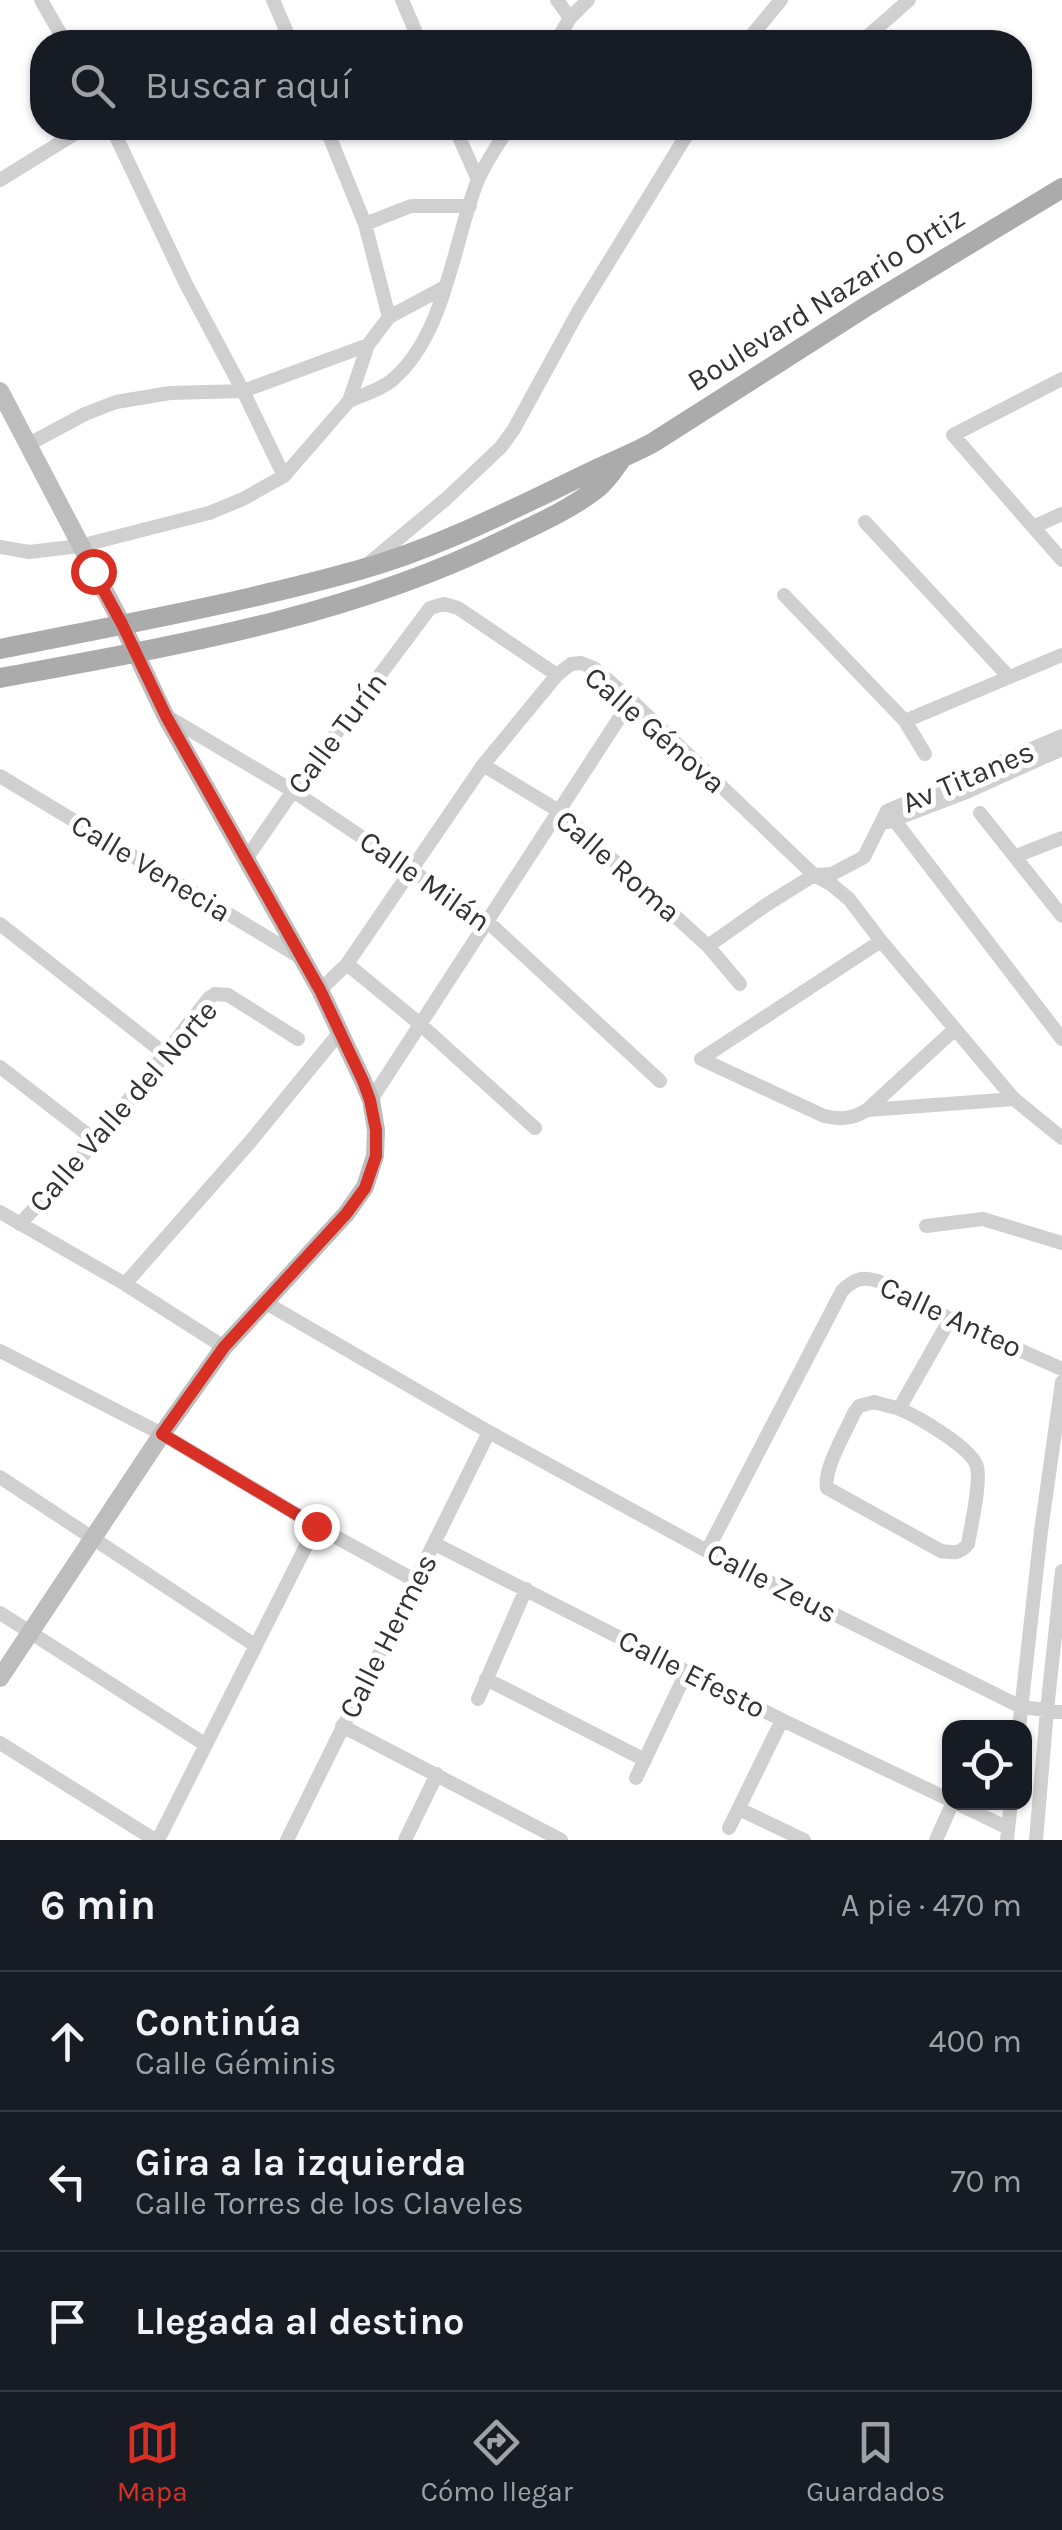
<!DOCTYPE html>
<html lang="es">
<head>
<meta charset="utf-8">
<style>
  :root { --surface:#171b24; --page:#242831; --text:#f1f3f6; --muted:#9ea1a6; --line:#363941; --accent:#d93025 }
  body { margin:0; font-family:Karla,sans-serif; background:var(--page); color:var(--text) }
  .controls { position:absolute; right:30px; bottom:30px; display:grid; overflow:hidden; border-radius:20px; box-shadow:0 2px 8px #0004 }
  .controls button { width:90px; height:90px; display:grid; place-items:center; padding:0; border:0; border-bottom:2px solid var(--line); background:var(--surface); color:var(--text); font:50px sans-serif }
  .stop { position:absolute; width:30px; height:30px; margin:-22px; border:8px solid #d93025; border-radius:50%; background:#fff }
  .stop.end { background:#d93025; border-color:#fff; box-shadow:0 2px 10px #0008 }
  .list { margin:0; padding:0; list-style:none }
  h2 { display:flex; justify-content:space-between; align-items:center; height:130px; margin:0; padding:0 40px; font-size:42px }
  h2 small { font-size:32px; font-weight:400; color:var(--muted) }
  .list li { display:grid; grid-template-columns:65px 1fr auto; gap:30px; align-items:center; box-sizing:border-box; height:140px; padding:0 40px; border-top:2px solid var(--line) }
  .list b { display:block; font-size:38px; white-space:nowrap }
  .list p { margin:0; font-size:32px; white-space:nowrap; color:var(--muted) }
  .list em { font-size:32px; font-style:normal; color:var(--muted) }
  .icon { flex:none; width:55px; height:55px; fill:none; stroke:currentColor; stroke-width:2; stroke-linecap:round; stroke-linejoin:round }
  .map { position:relative; flex:none; width:1062px; height:1840px; overflow:hidden }
  .search { position:absolute; background:var(--surface); box-shadow:0 2px 8px #0004; left:30px; right:30px; top:30px; height:110px; display:flex; align-items:center; gap:25px; box-sizing:border-box; padding:0 35px; border-radius:40px; color:var(--muted); font-size:38px }
  .sheet { height:550px; background:var(--surface) }
  nav { display:flex; justify-content:space-around; align-items:center; box-sizing:border-box; height:140px; border-top:2px solid var(--line); background:var(--surface); font-size:28px; color:var(--muted) }
  nav a { display:grid; justify-items:center; gap:5px }
  nav .on { color:var(--accent) }
  .map>svg:first-child { display:block }
  .lines { fill:none; stroke-linecap:round; stroke-linejoin:round }
  .street { stroke:#d0d0d0; stroke-width:14 }
  .secondary { stroke:#bdbdbd; stroke-width:18 }
  .primary { stroke:#ababab; stroke-width:20 }
  .route { stroke:#d93025; stroke-width:12 }
  .labels { text-anchor:middle; dominant-baseline:central; stroke-width:10; stroke-linejoin:round; paint-order:stroke }
  .street-label { font-size:30px; fill:#333; stroke:#fff }
</style>
</head>
<body>
<div class="map">
<svg width="1062" height="1840" viewBox="0 0 1062 1840">
  <rect width="100%" height="100%" fill="#fff"/>
  <g class="lines">
    <!-- street -->
    <path class="street" d="M41,0L65,42
      M273,0L291,42
      M402,0L420,42
      M557,0L570,18
      M556,42L570,18L588,0
      M746,42L781,0
      M861,42L909,0
      M112,128L186,284L243,391L284,476
      M326,128L365,224L389,317L445,287
      M455,128L478,180
      M0,180L84,128
      M365,224L411,206H470
      M1062,379L953,435L1062,560
      M349,401C362,395 380,390 391,381C445,337 453,244 477,182C485,163 498,145 508,128
      M29,444L85,414L116,402L170,393L243,391L368,345
      M865,522L1009,677
      M1033,527L1062,514
      M0,547L29,552L80,546L209,513L243,499L284,476L349,401L368,345L389,317
      M368,564L446,499L501,447L514,429L578,312L691,128
      M784,595L905,721L925,754
      M168,717L293,791L487,921L660,1081
      M905,721L1062,655
      M483,765L559,811L708,946L740,984
      M0,776L303,959
      M980,813L1062,916
      M895,821L1062,1039
      M888,822L964,793L1062,749
      M1016,856L1062,838
      M246,859L293,791L430,608L444,604L458,608L557,675
      M0,924L165,1054
      M708,946L766,905L814,875L832,874L864,857L887,811L1062,736
      M347,964L420,1024L535,1128
      M320,990L347,964L483,765L557,675L571,664L581,663L594,668L631,700L814,875L832,885L849,899L881,941L1014,1099L1062,1138
      M701,1059L824,1116C841,1120 852,1119 867,1110L955,1029
      M701,1059L881,941
      M0,1067L96,1141
      M371,1100L631,700
      M868,1110L1014,1099
      M0,1212L125,1284L224,1347
      M20,1224L96,1141L209,998L215,994L228,995L298,1039
      M926,1226L983,1219L1062,1243
      M125,1284L250,1142L340,1032
      M266,1303L489,1432L707,1551L1021,1707L1062,1712
      M0,1351L162,1434L316,1526L416,1581
      M874,1402C881,1404 889,1406 897,1408C915,1415 973,1448 977,1467C981,1483 971,1526 968,1544C960,1554 953,1553 941,1551L827,1488C823,1469 846,1432 854,1413L859,1406Z
      M899,1409L950,1319
      M0,1477L256,1646
      M435,1544L782,1720L950,1800
      M707,1551L842,1291C854,1279 862,1276 878,1281L950,1319L1062,1369
      M0,1613L206,1745
      M486,1679L645,1760
      M478,1699L526,1589
      M342,1726L561,1840
      M1019,1728L1041,1531L1062,1382
      M0,1743L155,1840
      M636,1778L687,1671
      M954,1802L1008,1828
      M739,1809L804,1840
      M729,1828L782,1720
      M158,1840L316,1526
      M287,1840L489,1432
      M405,1840L437,1774
      M936,1840L953,1802
      M1007,1840L1011,1802
      M1036,1840L1047,1710L1062,1571"/>
    <!-- secondary -->
    <path class="secondary" d="M0,391L122,624L165,715L320,990L363,1081L371,1100L376,1130L375,1156L365,1187L346,1214L224,1347L162,1434L0,1678"/>
    <!-- primary -->
    <path class="primary" d="M0,649C120,625 241,603 359,570C435,549 507,512 578,478C603,465 629,456 654,442L867,306L1062,188
      M0,678C173,646 349,617 508,538C537,524 569,510 595,490C605,483 613,471 620,461"/>
  </g>
  <g class="lines">
    <!-- route -->
    <path class="route" d="M93,571L122,624L166,716L320,990L363,1081L370,1100L376,1130V1156L365,1188L346,1214L224,1347L162,1434L316,1526"/>
  </g>
  <g class="labels">
    <!-- street labels -->
    <g class="street-label">
      <text transform="translate(826 299) rotate(-32)">Boulevard Nazario Ortiz</text>
      <text transform="translate(655 730) rotate(41)">Calle Génova</text>
      <text transform="translate(337 733) rotate(-53)">Calle Turín</text>
      <text transform="translate(968 777) rotate(-23)">Av Titanes</text>
      <text transform="translate(618 866) rotate(41)">Calle Roma</text>
      <text transform="translate(151 868) rotate(31)">Calle Venecia</text>
      <text transform="translate(425 881) rotate(35)">Calle Milán</text>
      <text transform="translate(123 1106) rotate(-49)">Calle Valle del Norte</text>
      <text transform="translate(951 1317) rotate(25)">Calle Anteo</text>
      <text transform="translate(772 1583) rotate(27)">Calle Zeus</text>
      <text transform="translate(388 1636) rotate(-63)">Calle Hermes</text>
      <text transform="translate(692 1674) rotate(27)">Calle Efesto</text>
    </g>
  </g>
</svg>
<div class="controls">
<button><svg class="icon" aria-label="locate" viewBox="0 0 24 24"><circle cx="12" cy="12" r="6"/><path d="M12 2v4M12 18v4M2 12h4M18 12h4"/></svg></button>
</div>
<div class="stop" style="left:93px;top:571px"></div>
<div class="stop end" style="left:316px;top:1526px"></div>
<div class="search"><svg class="icon" aria-label="search" viewBox="0 0 24 24"><circle cx="10" cy="10" r="6"/><path d="M15 15l6 6"/></svg>Buscar aquí</div>
</div>
<section class="sheet">
<h2>6 min<small>A pie · 470 m</small></h2>
<ul class="list">
<li><svg class="icon" aria-label="ahead" viewBox="0 0 24 24"><path d="M12 20V5M6 11l6-6 6 6"/></svg><div><b>Continúa</b><p>Calle Géminis</p></div><em>400 m</em></li>
<li><svg class="icon" aria-label="left" viewBox="0 0 24 24"><path d="M17 20v-9H6M10 6l-5 5 5 5"/></svg><div><b>Gira a la izquierda</b><p>Calle Torres de los Claveles</p></div><em>70 m</em></li>
<li><svg class="icon" aria-label="arrive" viewBox="0 0 24 24"><path d="M6 21V4h12l-3 4 3 4H6"/></svg><div><b>Llegada al destino</b></div></li>
</ul>
</section>
<nav>
<a class="on"><svg class="icon" aria-label="map" viewBox="0 0 24 24"><path d="M3 6l6-2 6 2 6-2v14l-6 2-6-2-6 2zM9 4v14M15 6v14"/></svg>Mapa</a>
<a><svg class="icon" aria-label="directions" viewBox="0 0 24 24"><path d="M12 3l9 9-9 9-9-9zM9 14v-3h6M13 9l2 2-2 2"/></svg>Cómo llegar</a>
<a><svg class="icon" aria-label="saved" viewBox="0 0 24 24"><path d="M7 4h10v16l-5-4-5 4z"/></svg>Guardados</a>
</nav>
</body>
</html>
